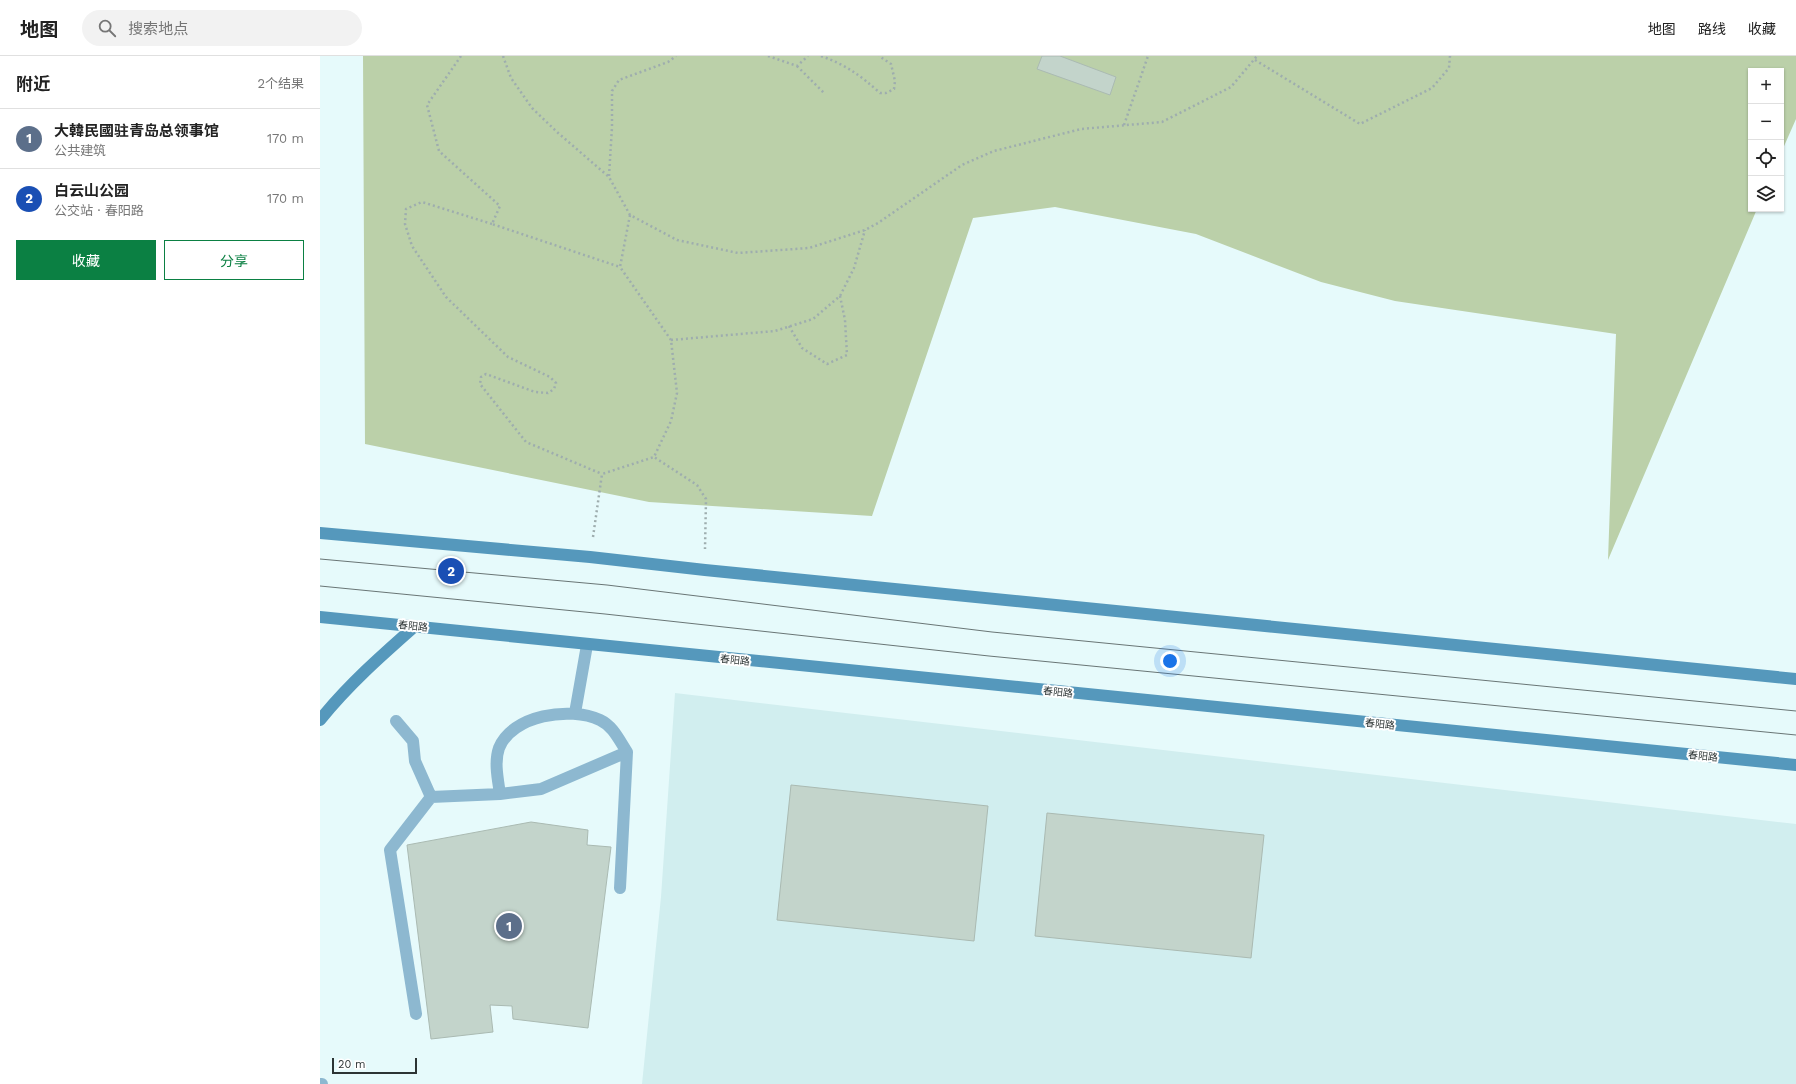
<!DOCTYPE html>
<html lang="zh">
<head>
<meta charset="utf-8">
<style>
  :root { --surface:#fff; --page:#f2f2f2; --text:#222; --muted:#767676; --line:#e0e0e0; --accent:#0b8043 }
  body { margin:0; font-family:"Work Sans","Noto Sans SC",sans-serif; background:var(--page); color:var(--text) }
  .controls { position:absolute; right:12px; top:12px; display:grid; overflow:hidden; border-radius:0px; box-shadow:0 1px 3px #0004 }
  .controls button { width:36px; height:36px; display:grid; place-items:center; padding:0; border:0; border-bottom:1px solid var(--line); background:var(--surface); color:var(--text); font:20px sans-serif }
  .scale { position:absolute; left:12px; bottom:10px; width:85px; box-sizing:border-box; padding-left:4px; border:2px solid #2c3434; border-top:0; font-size:11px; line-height:14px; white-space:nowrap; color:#2c3434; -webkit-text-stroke:3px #fff; paint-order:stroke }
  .you { position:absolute; left:850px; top:605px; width:14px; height:14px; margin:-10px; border:3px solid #fff; border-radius:50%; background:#1a73e8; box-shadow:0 0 0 6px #1a73e833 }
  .badge { display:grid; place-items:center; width:26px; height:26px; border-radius:50%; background:var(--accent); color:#fff; font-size:13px; font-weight:700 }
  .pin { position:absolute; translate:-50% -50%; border:2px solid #fff; box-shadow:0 1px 4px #0006 }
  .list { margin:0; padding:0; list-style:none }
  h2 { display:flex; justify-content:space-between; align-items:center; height:52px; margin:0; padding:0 16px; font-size:17px }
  h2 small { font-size:13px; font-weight:400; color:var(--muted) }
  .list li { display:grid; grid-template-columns:26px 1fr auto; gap:12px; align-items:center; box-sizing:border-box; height:60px; padding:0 16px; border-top:1px solid var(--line) }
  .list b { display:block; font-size:15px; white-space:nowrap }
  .list p { margin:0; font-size:13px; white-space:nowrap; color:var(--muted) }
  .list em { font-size:13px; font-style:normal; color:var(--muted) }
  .actions { display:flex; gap:8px; padding:12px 16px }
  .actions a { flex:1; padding:9px 0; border:1px solid var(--accent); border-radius:0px; text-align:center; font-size:14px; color:var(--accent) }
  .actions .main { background:var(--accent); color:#fff }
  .icon { flex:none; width:22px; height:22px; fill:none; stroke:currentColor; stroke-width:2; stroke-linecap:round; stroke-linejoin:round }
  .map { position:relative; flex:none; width:1476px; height:1028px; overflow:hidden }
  header { display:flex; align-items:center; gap:24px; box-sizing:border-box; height:56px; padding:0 20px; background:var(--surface); border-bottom:1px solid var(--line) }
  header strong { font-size:19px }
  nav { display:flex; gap:22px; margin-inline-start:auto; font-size:14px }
  .search { width:280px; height:36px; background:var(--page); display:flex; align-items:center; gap:10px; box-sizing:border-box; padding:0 14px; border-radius:22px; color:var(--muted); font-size:15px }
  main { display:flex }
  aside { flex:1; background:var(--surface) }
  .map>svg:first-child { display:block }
  .built { fill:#d1eeef }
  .green { fill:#bbd0a9 }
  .building { fill:#c3d4cb; stroke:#aabab2 }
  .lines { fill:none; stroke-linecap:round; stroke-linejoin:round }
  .path { stroke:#9eadae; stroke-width:2.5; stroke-dasharray:2 3; stroke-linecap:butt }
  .service { stroke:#8db8d0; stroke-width:12 }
  .secondary { stroke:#5598bc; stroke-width:12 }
  .tram { stroke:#697575; stroke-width:1 }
  .labels { text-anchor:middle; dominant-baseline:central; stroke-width:4; stroke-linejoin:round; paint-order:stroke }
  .street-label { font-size:10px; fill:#2c3434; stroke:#fff }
</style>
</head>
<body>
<header>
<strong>地图</strong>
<div class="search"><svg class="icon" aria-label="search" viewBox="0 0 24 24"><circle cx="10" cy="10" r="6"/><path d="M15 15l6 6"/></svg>搜索地点</div>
<nav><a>地图</a><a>路线</a><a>收藏</a></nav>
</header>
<main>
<aside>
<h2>附近<small>2个结果</small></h2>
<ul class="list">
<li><span class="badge" style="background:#5c6f8a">1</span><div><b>大韓民國驻青岛总领事馆</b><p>公共建筑</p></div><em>170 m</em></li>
<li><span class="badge" style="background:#1a4fb4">2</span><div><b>白云山公园</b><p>公交站 · 春阳路</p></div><em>170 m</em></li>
</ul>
<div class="actions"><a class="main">收藏</a><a>分享</a></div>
</aside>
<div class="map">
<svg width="1476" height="1028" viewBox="0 0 1476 1028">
  <rect width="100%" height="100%" fill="#e6fafb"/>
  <!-- built -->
  <path class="built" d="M355,637L1476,768V1028H322L341,841Z"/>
  <!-- green -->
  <path class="green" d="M43,0H1476V63L1461,97V15H1431V153H1437L1288,504L1296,278L1075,245L1001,226L876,178L735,151L653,162L552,460L329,446L45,388Z"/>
  <!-- building -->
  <path class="building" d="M722,0H740L796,21L790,39L717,13Z
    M471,729L668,750L654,885L457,864Z
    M727,757L944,779L931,902L715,880Z
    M211,766L268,774L267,789L291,791L268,972L193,963L192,950L170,949L173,976L111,983L87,789Z"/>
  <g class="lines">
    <!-- path -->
    <path class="path" d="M141,0L107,49L119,95L180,150L172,168L300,211
      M183,0L191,22L212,52L237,76L289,121L310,159L357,184L418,197L489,192L545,174L558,167L642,109L674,95L761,73L842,66L911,31L937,0
      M448,0L477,10L488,0
      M501,0C526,9 540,19 560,37H566L574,33L575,25L571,8L559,0
      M935,4L1040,68L1112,32L1129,12L1130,0
      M477,10L505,38
      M804,69L828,0
      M289,120L292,71V35L299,24L348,6L356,0
      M310,159L300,211L351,284L357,337L351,365L334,401L377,429L386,443L385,493
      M172,168L102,146L86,153L85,168L92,190L126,241L188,301L230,321L236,327L234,333L228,337L215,336L166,318L161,321L160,328L206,386L282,418
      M469,270L482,292L507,308L527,299L525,264L520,240
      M351,284L455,275L493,263L520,240L534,212L545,174
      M273,481L282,418L334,401"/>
    <!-- service -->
    <path class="service" d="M255,657L267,589
      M76,665L93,685L95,705L111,741
      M180,738C178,724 174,706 179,692C192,659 250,650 280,664C293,670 299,684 307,696
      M96,958L70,794L111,741L180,738L221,733L307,696L300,832
      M0,1028H2"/>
    <!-- secondary -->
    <path class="secondary" d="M0,477L270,501L385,514L1476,623
      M0,561L1476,709
      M0,664C28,629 61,600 95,570"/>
    <!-- tram -->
    <path class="tram" d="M0,503L287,529L672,576L1476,655
      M0,530L285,558L669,600L1476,679"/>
  </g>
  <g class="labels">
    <!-- street labels -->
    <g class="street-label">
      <text transform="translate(93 570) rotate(6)">春阳路</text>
      <text transform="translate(415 604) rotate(6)">春阳路</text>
      <text transform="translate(738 636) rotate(6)">春阳路</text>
      <text transform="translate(1060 668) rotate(6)">春阳路</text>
      <text transform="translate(1383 700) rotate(6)">春阳路</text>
    </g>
  </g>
</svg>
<div class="controls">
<button>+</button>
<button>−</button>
<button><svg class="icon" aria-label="locate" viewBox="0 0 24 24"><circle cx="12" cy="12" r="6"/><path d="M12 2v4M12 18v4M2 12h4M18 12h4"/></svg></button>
<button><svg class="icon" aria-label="layers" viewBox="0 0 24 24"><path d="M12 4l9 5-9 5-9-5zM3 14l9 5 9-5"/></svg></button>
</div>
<div class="scale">20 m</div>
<div class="you"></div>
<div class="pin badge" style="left:189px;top:870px;background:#5c6f8a">1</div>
<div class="pin badge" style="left:131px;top:515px;background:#1a4fb4">2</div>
</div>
</main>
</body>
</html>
